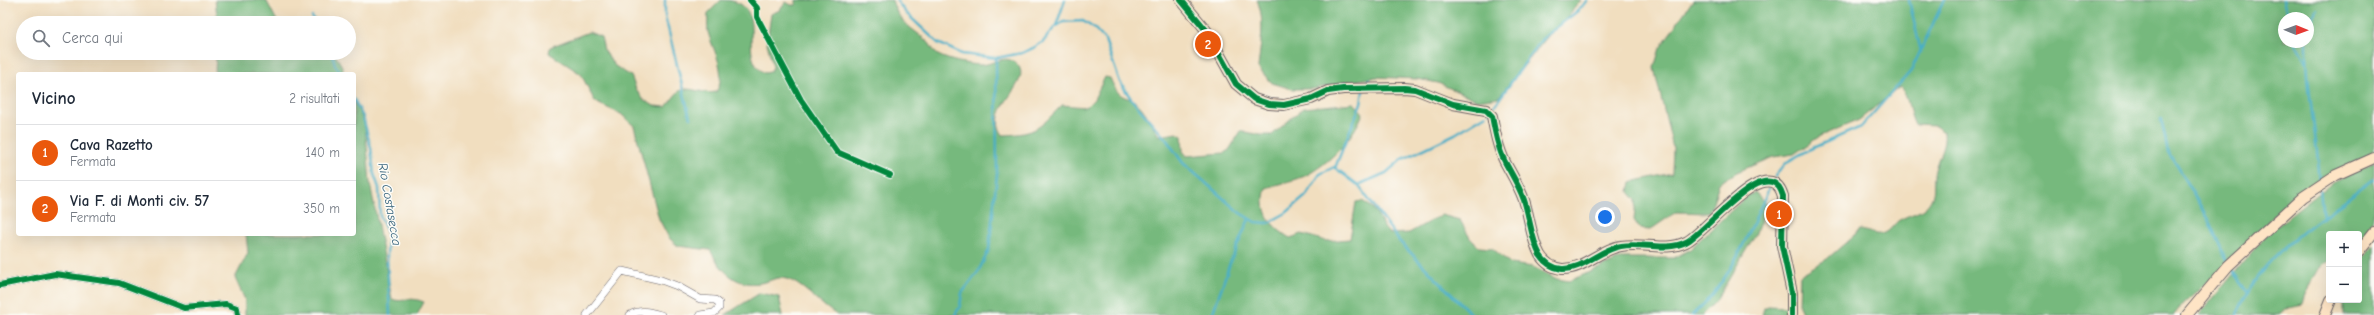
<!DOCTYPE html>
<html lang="it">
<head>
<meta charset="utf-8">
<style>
  :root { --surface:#fff; --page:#f2f2f3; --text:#1f2937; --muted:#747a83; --line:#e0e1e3; --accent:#ea580c }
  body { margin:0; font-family:"Comic Neue",sans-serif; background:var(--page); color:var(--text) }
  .controls { position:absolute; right:12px; bottom:12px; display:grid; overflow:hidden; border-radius:4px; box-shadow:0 4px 16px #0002 }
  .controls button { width:36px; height:36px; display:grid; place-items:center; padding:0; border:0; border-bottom:1px solid var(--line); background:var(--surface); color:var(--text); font:20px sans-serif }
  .compass { position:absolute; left:2278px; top:12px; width:36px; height:36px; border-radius:50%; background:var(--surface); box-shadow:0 4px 16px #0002; rotate:91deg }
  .you { position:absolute; left:1605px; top:217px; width:14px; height:14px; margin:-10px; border:3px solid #fff; border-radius:50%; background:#1a73e8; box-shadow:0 0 0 6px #1a73e833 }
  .badge { display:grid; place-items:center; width:26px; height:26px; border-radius:50%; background:var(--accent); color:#fff; font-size:13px; font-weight:700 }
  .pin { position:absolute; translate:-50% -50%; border:2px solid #fff; box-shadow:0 1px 4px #0006 }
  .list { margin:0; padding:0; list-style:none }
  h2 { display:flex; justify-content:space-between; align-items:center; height:52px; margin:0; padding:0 16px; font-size:17px }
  h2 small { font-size:13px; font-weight:400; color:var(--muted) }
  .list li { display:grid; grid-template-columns:26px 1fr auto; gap:12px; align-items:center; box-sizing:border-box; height:56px; padding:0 16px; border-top:1px solid var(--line) }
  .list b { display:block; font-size:15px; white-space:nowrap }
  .list p { margin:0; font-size:13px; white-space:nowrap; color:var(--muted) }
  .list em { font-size:13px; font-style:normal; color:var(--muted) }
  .icon { flex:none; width:22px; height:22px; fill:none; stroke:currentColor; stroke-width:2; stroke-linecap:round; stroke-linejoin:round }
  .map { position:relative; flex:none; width:2374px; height:315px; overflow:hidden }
  .search { position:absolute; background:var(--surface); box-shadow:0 4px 16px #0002; left:16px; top:16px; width:340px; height:44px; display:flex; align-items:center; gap:10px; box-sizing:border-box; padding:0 14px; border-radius:22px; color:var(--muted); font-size:15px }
  .panel { position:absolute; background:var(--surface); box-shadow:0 4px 16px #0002; left:16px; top:72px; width:340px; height:164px; border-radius:4px }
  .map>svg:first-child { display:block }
  .forest { fill:#76b97d; stroke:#4c6e5c; fill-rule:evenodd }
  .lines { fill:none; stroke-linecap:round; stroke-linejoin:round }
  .stream { stroke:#48afc7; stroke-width:2.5 }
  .street-casing { stroke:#6a6469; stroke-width:8 }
  .secondary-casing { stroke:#6a6469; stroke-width:12 }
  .street { stroke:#fff; stroke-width:7 }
  .secondary { stroke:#fee4c5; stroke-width:10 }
  .cycleway-casing { stroke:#fdfcf7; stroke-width:8 }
  .cycleway { stroke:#00873e; stroke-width:6 }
  .labels { text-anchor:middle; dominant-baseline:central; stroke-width:3; stroke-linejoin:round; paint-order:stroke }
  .water-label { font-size:13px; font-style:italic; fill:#33617a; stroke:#fdfcf7 }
</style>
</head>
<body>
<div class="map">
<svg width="2374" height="315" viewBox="0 0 2374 315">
  <rect width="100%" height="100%" fill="#fdfcf7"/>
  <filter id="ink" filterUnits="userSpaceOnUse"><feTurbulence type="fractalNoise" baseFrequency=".025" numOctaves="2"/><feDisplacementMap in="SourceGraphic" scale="8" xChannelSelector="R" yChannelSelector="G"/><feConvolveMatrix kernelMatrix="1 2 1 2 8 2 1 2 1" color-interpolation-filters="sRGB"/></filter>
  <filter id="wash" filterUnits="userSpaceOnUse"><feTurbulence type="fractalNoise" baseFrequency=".012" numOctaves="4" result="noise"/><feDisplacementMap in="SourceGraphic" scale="16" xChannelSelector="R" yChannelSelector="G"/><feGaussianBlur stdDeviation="0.9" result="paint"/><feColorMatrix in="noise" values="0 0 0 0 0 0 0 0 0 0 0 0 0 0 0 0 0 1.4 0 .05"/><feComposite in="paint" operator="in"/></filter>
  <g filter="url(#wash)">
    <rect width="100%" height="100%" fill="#f1debf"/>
    <!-- forest -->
    <path class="forest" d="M215,0H266L278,23H218Z
      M721,0C775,0 733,57 765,73L770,72L773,67L767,43L771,14L780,10L786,2L791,5H796V0H892C899,24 912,27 929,43C932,47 934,52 938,55C950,61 966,64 980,65C993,65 1005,53 1017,64C1035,83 983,108 1003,135C1037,134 1039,128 1062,105L1086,107L1094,99L1105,77L1110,78C1121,105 1128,92 1141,107C1148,115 1153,127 1159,136L1177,133L1182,136L1183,151L1187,156L1224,153L1229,150L1241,131L1260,135H1272L1303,108L1354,103L1363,113C1353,139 1330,163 1305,176C1293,181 1279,184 1266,188C1259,211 1270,226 1290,238L1302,234L1326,241L1350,239L1356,202L1362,201C1384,213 1376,222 1390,234L1409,233L1441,215L1460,220L1470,238L1479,247L1492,248L1511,264L1533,267L1557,279L1569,281L1623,258H1674L1689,250L1747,196L1755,192L1767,205L1755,235L1716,301L1702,315H837C822,306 806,288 792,281C776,274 774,281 760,283C735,287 721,270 710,250L678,246L669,238L659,219L634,126L621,114L599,104L594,100L581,74L549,53L550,47L589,32L601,37L604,50L615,66L631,76L636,89L643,99L654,106L666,107C670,102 676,93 681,90C688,86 705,95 716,92C728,72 713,51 708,32C707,26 708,19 708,13Z
      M1257,0H1581L1563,22L1548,36L1499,97L1477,100L1438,83L1418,79L1376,77L1313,89H1292L1272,83L1258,68C1260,46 1266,21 1257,0Z
      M1693,0H2374V153C2350,165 2326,176 2305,191C2270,215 2241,250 2211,279C2199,291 2184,301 2174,315H1803L1799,306L1800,275L1827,259L1860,230C1867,231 1876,235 1882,234C1890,232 1892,226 1898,221C1910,213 1924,214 1931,200C1936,190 1932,180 1935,170C1938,156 1946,147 1944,132L1935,126L1915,125C1908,112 1910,98 1900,87L1859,120L1820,136L1794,154L1773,157L1737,172L1719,183L1713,203L1708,213L1676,212L1650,230L1640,229L1634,220L1636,200L1629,192L1631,182L1672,173L1673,148L1654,68L1660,48ZM2284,18H2308V42H2284Z
      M216,53H307L312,56H336L343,68L342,74H215Z
      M354,101L365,124L370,183L392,299C403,304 407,295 424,302L417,315H245V300L235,278L248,253L246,234H354Z
      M2374,162V217L2359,240V234H2329V261C2313,269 2308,288 2303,305L2289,308L2279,315H2199L2267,234L2332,183Z
      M2374,244V315H2344V300H2359V261Z
      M760,293L779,297L783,315H725Z
      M1768,306L1786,307V315H1762L1764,308Z"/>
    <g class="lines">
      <!-- stream -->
      <path class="stream" d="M665,0V16L690,118
        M896,0L906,13L938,43L962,54L996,58L1022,53L1033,48L1043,42L1054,28L1063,22L1083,21L1095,29L1105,40L1120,82L1132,100L1166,139L1183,163L1240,213L1255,222L1268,223L1286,213L1306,196L1320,174L1334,167L1358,185L1400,242L1472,315
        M1909,0L1921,52
        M2284,0L2289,18
        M312,17L316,23
        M1056,26L1065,0
        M2308,37L2316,9
        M2295,42L2306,63
        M2307,42C2306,90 2317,135 2320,183
        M332,53L335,65L342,74
        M1365,86L1369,80
        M354,99L363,117L371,148L374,174L379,188L380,216L388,234L387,256L390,315
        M1490,112L1542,39L1580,9L1587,0
        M2161,118L2168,152L2207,217L2228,264
        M1335,168L1361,103L1363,91
        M1775,176L1787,162L1808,150L1861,127L1911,71L1944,0
        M1358,185L1386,173L1401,160L1455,134L1486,115
        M2320,190L2323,218
        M2230,268L2248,292
        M955,315L960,306L962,293L978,272L989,250L997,174L996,58
        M1212,315L1230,263L1249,219
        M1692,315C1731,283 1749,232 1769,188
        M2237,315C2261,253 2323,218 2374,179"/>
    </g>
  </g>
  <g filter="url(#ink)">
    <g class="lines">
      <!-- street casing -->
      <g class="street-casing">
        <path id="street" d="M0,285L55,274L119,283L184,308L226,304L237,308L238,315
          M587,315L622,271L661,280L677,286L700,299L715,300L719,303V308L714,313L700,315
          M630,315C640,309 650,312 661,315"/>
      </g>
      <!-- secondary casing -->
      <g class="secondary-casing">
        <path id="secondary" d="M1181,0L1206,30L1236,84L1254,99L1269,104L1284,105L1311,99L1328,91L1343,89L1404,88L1415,89L1453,104L1486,110L1492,116C1495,132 1498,148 1505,162C1512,175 1519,186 1524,200C1530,218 1531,239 1540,255C1545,263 1553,268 1562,269C1583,270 1600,249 1621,246C1643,242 1665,252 1686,242C1705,234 1769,148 1783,196L1782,246L1792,293V315
          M2359,251L2374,232
          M2187,315L2228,266L2303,197L2336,175L2374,158
          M2325,315L2331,300"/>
      </g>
      <!-- street -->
      <use href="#street" class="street"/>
      <!-- secondary -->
      <use href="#secondary" class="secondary"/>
      <!-- cycleway casing -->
      <g class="cycleway-casing">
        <path id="cycleway" d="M750,0L757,8V17L801,100L837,152L890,175
          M1181,0L1206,30L1236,84L1254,99L1269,104L1284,105L1311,99L1328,91L1343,89L1404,88L1415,89L1453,104L1486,110L1492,116C1495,132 1498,148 1505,162C1512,175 1519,186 1524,200C1530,218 1531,239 1540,255C1545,263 1553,268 1562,269C1583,270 1600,249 1621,246C1643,242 1665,252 1686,242C1705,234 1769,148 1783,196L1782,246L1792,293V315
          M0,285L55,274L119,283L184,308L226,304L237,308L238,315"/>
      </g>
      <!-- cycleway -->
      <use href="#cycleway" class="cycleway"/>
    </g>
  </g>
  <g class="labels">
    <!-- water labels -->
    <g class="water-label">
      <text transform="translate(390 204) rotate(80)">Rio Costasecca</text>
    </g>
  </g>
</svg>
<div class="controls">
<button>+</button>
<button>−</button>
</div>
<svg class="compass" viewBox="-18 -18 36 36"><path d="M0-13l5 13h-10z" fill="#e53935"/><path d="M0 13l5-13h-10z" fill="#747a83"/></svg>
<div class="you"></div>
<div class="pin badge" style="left:1779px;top:214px">1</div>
<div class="pin badge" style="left:1208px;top:44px">2</div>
<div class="search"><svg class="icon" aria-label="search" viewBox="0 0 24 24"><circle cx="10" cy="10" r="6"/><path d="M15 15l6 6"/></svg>Cerca qui</div>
<section class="panel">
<h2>Vicino<small>2 risultati</small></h2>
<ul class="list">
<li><span class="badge">1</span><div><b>Cava Razetto</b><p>Fermata</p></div><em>140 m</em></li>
<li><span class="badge">2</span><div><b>Via F. di Monti civ. 57</b><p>Fermata</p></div><em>350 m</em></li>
</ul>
</section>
</div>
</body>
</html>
